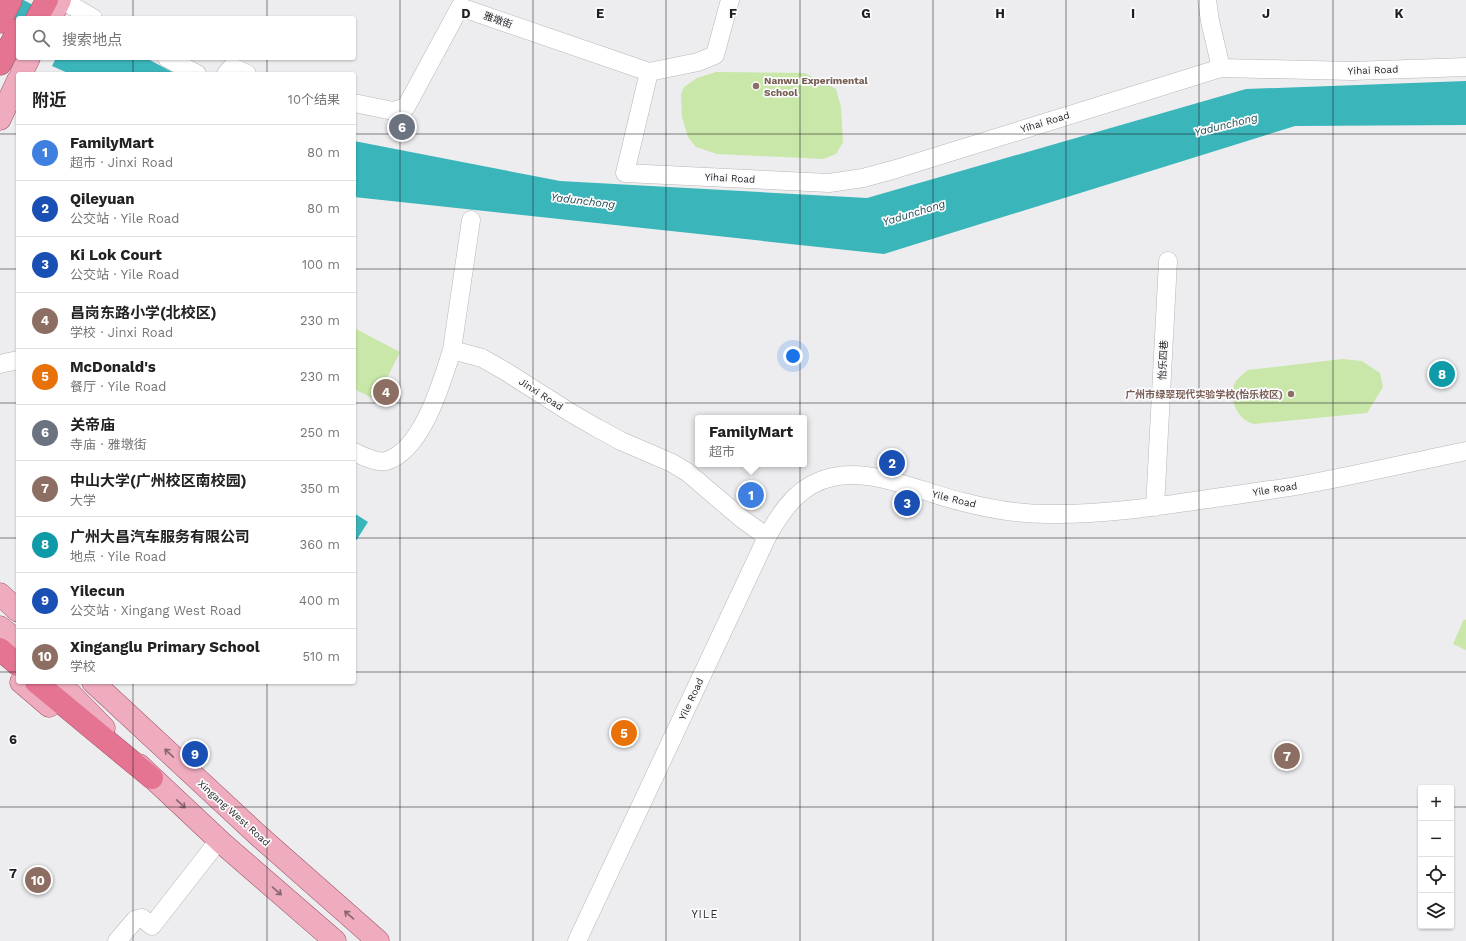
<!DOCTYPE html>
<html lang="zh">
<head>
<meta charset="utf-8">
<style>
  :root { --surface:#fff; --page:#f2f2f2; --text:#222; --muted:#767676; --line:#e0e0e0; --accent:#7c3aed }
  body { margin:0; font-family:"Work Sans","Noto Sans SC",sans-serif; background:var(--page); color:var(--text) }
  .controls { position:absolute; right:12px; bottom:12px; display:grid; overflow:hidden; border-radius:4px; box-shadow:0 1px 3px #0004 }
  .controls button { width:36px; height:36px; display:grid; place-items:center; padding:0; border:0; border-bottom:1px solid var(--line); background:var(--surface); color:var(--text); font:20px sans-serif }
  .you { position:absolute; left:793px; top:356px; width:14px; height:14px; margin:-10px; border:3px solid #fff; border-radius:50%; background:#1a73e8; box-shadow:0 0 0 6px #1a73e833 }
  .badge { display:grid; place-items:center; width:26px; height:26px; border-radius:50%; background:var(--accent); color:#fff; font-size:13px; font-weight:700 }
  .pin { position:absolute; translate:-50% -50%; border:2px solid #fff; box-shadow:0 1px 4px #0006 }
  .popup { position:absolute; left:695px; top:415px; width:112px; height:52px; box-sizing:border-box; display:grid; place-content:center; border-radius:4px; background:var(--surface); filter:drop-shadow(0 1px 3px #0005); font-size:13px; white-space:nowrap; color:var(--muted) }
  .popup b { font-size:15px; color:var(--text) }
  .popup::after { content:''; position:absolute; left:50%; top:100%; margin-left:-8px; border:8px solid transparent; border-top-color:var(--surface) }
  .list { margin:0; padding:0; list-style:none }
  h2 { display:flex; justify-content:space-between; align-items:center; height:52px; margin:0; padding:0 16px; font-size:17px }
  h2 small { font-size:13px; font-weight:400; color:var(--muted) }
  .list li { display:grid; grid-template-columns:26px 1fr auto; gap:12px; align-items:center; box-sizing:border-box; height:56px; padding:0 16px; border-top:1px solid var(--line) }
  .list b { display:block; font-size:15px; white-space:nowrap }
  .list p { margin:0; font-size:13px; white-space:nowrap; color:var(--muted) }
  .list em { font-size:13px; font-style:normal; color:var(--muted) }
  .icon { flex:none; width:22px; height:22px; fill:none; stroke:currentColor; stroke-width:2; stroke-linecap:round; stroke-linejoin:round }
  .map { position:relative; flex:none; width:1466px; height:941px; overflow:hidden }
  .search { position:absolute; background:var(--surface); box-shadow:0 1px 3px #0004; left:16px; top:16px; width:340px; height:44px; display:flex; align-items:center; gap:10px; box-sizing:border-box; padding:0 14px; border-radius:4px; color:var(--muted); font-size:15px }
  .panel { position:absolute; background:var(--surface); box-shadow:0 1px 3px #0004; left:16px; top:72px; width:340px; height:612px; border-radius:4px }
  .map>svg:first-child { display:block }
  .green { fill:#c8e7a8 }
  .water { fill:#3ab5ba }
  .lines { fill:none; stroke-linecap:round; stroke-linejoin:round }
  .river { stroke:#3ab5ba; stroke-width:22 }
  .minor-casing { stroke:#b7b7b9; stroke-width:19 }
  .major-casing { stroke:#9f566a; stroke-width:23 }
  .highway-casing { stroke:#9f566a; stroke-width:23 }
  .minor { stroke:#fff; stroke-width:18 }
  .major { stroke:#efacbe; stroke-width:22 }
  .highway { stroke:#e47492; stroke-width:22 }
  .oneway { stroke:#87666f }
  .grid { fill:none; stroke:#1f1f20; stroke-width:1; stroke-opacity:0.55 }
  .education-dot { fill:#8d6e63; stroke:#fbfbfd; stroke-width:1.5 }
  .labels { text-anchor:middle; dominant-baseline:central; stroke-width:3.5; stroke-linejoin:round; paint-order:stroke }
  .street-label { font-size:10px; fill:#1f1f20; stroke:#fbfbfd }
  .education-label { font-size:10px; font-weight:bold; fill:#785e54; stroke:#fbfbfd; text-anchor:start }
  .water-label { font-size:11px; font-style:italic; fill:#1a4e50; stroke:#fbfbfd }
  .neighbourhood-label { font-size:11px; letter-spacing:1px; fill:#2a2a2c; stroke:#fbfbfd }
  .grid-label { font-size:13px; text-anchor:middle; font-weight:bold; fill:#1f1f20; stroke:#fbfbfd; stroke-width:3.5; stroke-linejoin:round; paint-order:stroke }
</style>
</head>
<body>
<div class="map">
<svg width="1466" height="941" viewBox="0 0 1466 941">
  <rect width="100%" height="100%" fill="#ededf0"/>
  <!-- green -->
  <path class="green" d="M716,72L804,73L822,81L836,89L841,107L843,142L836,154L823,159L717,154L696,147L688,137L682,117L681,94L684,87L697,78Z
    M354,328L400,352L376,400L354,389Z
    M1342,359L1362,361L1380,373L1383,387L1367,413L1254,424C1251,423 1248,422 1245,420C1234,412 1228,393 1236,381C1239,377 1244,373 1248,370Z
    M1464,619L1466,620V650L1453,644Z"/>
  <!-- water -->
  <path class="water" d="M56,58H146L176,74H70L52,66Z
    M1466,81V125L1295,126L884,254L354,197V141L560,181L867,198L1246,89Z
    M354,513L368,522L354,544Z"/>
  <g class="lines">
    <!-- river -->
    <path class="river" d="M0,0L34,18"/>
    <!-- minor casing -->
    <g class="minor-casing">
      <path id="minor" d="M62,0L93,18
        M1207,0L1210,21L1221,68
        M167,58L197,74
        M649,72L625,173L829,183L863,178L896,169L1221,68L1352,71L1466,67
        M649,72L698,62L715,55L730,0
        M226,74L232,67L247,74
        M354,103L393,111L406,107L460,7L649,72
        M452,350L471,220
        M0,364L18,360
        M354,452C362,456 378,463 386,461C422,451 442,382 452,350L482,358L505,371L571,413L597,428L621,441L672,463L687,472L741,518L767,537
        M1155,507L1168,261
        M117,941L135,920L142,918L152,926L219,840
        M577,941L767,537C783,508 800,484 833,477C874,468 923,493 963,502C990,509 1019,514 1047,514C1101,515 1154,507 1208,499C1241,494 1274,490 1307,484C1360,474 1413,462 1466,451"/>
    </g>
    <!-- major casing -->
    <g class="major-casing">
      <path id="major" d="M51,18L60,0
        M21,74L29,58
        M0,119L18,80
        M0,594L18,611
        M0,627L18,642
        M21,682L49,706
        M59,682L104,728
        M93,682L260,837L378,941
        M139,765L222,843L335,941"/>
    </g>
    <!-- highway casing -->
    <g class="highway-casing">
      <path id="highway" d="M37,18L47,0
        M0,22L11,0
        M0,64L18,30
        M0,649L18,665
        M36,682L152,778"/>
    </g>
    <!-- minor -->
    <use href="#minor" class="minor"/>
    <!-- major -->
    <use href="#major" class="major"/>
    <!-- highway -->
    <use href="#highway" class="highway"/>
  </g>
  <!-- one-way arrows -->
  <defs><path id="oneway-shaft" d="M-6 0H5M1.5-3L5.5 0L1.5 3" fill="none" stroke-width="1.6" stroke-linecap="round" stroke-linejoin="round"/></defs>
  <g class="oneway">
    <use href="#oneway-shaft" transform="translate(169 753) rotate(-137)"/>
    <use href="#oneway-shaft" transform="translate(181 804) rotate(43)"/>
    <use href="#oneway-shaft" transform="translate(277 891) rotate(41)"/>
    <use href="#oneway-shaft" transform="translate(349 915) rotate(-139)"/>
  </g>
  <!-- grid -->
  <path class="grid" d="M133,0V18M267,0V18M400,0V941M533,0V941M666,0V941M800,0V941M933,0V941M1066,0V941M1199,0V941M1333,0V941M133,58V74M267,58V74M0,134H18M354,134H1466M0,269H18M354,269H1466M0,403H18M354,403H1466M0,538H18M354,538H1466M0,672H18M354,672H1466M133,682V941M267,682V941M0,807H1421M1451,807H1466"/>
  <!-- markers -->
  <g class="education-dot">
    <circle cx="756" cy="86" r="4"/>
    <circle cx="1291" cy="394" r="4"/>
  </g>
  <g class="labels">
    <!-- street labels -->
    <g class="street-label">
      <text transform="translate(498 20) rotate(19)">雅墩街</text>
      <text transform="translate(1373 70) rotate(-2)">Yihai Road</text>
      <text transform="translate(1045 122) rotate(-17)">Yihai Road</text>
      <text transform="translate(730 178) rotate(3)">Yihai Road</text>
      <text transform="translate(1163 360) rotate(-87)">怡乐四巷</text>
      <text transform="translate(541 394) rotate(33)">Jinxi Road</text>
      <text transform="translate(1275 489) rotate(-9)">Yile Road</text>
      <text transform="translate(954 499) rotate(14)">Yile Road</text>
      <text transform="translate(691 699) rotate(-65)">Yile Road</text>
      <text transform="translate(234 813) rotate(42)">Xingang West Road</text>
    </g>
    <!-- education labels -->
    <g class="education-label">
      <text x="764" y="80">Nanwu Experimental<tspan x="764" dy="12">School</tspan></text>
      <text x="1283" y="394" text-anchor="end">广州市绿翠现代实验学校(怡乐校区)</text>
    </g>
    <!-- water labels -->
    <g class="water-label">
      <text transform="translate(1226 125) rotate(-14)">Yadunchong</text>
      <text transform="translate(583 201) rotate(7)">Yadunchong</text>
      <text transform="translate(914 213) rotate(-17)">Yadunchong</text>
    </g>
    <!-- neighbourhood labels -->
    <g class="neighbourhood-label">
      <text x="705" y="914">YILE</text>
    </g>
  </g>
  <g class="grid-label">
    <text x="466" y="18">D</text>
    <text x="600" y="18">E</text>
    <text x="733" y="18">F</text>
    <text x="866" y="18">G</text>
    <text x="1000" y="18">H</text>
    <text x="1133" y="18">I</text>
    <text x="1266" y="18">J</text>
    <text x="1399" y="18">K</text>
    <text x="13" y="744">6</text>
    <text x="13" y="878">7</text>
  </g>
</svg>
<div class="controls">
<button>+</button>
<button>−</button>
<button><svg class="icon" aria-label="locate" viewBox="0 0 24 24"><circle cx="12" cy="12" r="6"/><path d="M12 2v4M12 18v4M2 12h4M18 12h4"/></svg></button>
<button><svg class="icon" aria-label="layers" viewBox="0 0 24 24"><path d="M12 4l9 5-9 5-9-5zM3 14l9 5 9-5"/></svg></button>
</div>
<div class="you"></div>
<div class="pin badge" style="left:751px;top:495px;background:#3f7fe0">1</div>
<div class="popup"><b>FamilyMart</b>超市</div>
<div class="pin badge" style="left:892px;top:463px;background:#1a4fb4">2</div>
<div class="pin badge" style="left:907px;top:503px;background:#1a4fb4">3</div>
<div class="pin badge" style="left:386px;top:392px;background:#8d6e63">4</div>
<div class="pin badge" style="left:624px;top:733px;background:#e8710a">5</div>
<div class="pin badge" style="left:402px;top:127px;background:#6b7280">6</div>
<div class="pin badge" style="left:1287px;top:756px;background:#8d6e63">7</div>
<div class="pin badge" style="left:1442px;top:374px;background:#0f9aa8">8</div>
<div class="pin badge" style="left:195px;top:754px;background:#1a4fb4">9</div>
<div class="pin badge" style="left:38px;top:880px;background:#8d6e63">10</div>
<div class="search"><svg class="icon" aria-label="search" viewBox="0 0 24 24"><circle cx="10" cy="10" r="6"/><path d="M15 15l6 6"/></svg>搜索地点</div>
<section class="panel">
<h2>附近<small>10个结果</small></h2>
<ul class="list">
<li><span class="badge" style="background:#3f7fe0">1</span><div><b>FamilyMart</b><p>超市 · Jinxi Road</p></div><em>80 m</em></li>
<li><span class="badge" style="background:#1a4fb4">2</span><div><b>Qileyuan</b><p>公交站 · Yile Road</p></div><em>80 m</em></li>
<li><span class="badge" style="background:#1a4fb4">3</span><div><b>Ki Lok Court</b><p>公交站 · Yile Road</p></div><em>100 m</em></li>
<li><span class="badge" style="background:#8d6e63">4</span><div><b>昌岗东路小学(北校区)</b><p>学校 · Jinxi Road</p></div><em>230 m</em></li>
<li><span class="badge" style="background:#e8710a">5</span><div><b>McDonald's</b><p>餐厅 · Yile Road</p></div><em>230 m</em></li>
<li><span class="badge" style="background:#6b7280">6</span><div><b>关帝庙</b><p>寺庙 · 雅墩街</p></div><em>250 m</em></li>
<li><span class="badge" style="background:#8d6e63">7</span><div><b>中山大学(广州校区南校园)</b><p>大学</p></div><em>350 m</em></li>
<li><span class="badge" style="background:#0f9aa8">8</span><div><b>广州大昌汽车服务有限公司</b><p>地点 · Yile Road</p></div><em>360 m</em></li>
<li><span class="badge" style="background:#1a4fb4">9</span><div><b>Yilecun</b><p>公交站 · Xingang West Road</p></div><em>400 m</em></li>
<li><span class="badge" style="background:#8d6e63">10</span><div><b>Xinganglu Primary School</b><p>学校</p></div><em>510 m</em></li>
</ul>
</section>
</div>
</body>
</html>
